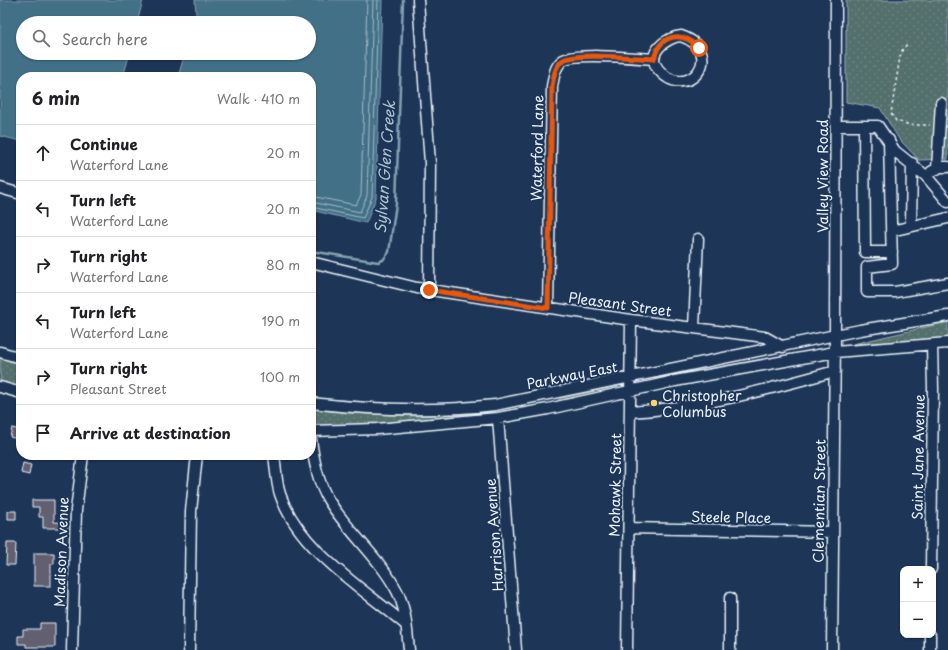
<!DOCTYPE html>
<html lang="en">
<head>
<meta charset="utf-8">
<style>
  :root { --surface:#fff; --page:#f6f6f6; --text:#202124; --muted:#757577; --line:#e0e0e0 }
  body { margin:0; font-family:"Playpen Sans",sans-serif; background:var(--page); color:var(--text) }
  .controls { position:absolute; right:12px; bottom:12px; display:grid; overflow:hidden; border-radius:8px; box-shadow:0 1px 3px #0004 }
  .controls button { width:36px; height:36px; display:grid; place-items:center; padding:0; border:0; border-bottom:1px solid var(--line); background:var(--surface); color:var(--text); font:20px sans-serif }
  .stop { position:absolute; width:12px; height:12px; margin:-9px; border:3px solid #ea580c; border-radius:50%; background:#fff }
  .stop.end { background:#ea580c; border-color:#fff; box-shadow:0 1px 4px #0008 }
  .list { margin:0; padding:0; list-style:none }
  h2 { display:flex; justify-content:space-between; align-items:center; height:52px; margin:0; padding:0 16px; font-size:17px }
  h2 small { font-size:13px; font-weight:400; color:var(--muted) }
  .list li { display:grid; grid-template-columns:26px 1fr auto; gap:12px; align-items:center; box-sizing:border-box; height:56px; padding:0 16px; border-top:1px solid var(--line) }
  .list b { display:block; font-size:15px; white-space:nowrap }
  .list p { margin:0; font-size:13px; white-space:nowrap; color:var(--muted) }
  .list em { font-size:13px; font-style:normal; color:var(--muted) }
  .icon { flex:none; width:22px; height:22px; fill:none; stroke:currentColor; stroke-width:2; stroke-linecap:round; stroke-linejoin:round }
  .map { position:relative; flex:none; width:948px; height:650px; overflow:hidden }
  .search { position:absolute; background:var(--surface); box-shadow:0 1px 3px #0004; left:16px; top:16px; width:300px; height:44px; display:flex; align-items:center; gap:10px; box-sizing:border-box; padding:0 14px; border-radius:22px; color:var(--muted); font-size:15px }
  .panel { position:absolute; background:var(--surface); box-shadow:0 1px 3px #0004; left:16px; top:72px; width:300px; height:388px; border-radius:16px }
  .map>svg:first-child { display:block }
  .grass { fill:url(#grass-dots); stroke:#9eb0b2 }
  .water { fill:#426f87; stroke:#84a3b4 }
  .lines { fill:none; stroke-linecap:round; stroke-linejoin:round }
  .shore { stroke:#a6bdcb; stroke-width:1 }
  .stream { stroke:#84a3b4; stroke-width:2.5 }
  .building { fill:#625e71; stroke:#e8f1f8 }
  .minor-casing { stroke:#e8f1f8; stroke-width:13 }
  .path { stroke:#e8f1f8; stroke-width:1.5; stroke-dasharray:3 3; stroke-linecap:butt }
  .minor { stroke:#1d3557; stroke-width:10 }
  .route { stroke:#ea580c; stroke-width:5 }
  .poi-dot { fill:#ffd166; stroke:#1d3557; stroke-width:1.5 }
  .labels { text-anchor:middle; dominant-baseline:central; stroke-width:4; stroke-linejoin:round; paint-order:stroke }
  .street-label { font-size:14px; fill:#e8f1f8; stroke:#1d3557 }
  .poi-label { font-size:14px; fill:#e8f1f8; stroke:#1d3557; text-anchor:start }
  .water-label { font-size:15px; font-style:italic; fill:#aec4d0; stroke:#1d3557 }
</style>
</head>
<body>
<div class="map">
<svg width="948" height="650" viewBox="0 0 948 650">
  <defs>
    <pattern id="grass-dots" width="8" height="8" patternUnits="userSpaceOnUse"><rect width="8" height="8" fill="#536f6c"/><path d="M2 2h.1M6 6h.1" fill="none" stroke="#6c8482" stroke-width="1.8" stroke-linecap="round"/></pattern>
  </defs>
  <rect width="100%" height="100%" fill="#1d3557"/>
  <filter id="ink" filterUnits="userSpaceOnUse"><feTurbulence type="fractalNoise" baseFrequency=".025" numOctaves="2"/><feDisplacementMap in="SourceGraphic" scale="8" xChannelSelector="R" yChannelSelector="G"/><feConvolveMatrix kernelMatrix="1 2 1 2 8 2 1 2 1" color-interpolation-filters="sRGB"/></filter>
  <g filter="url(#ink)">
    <!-- grass -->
    <path class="grass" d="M846,0H948V159L919,160L899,139L880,108L846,102Z
      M948,322V338L897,342L853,344Z
      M0,358L21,364V388L0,382Z
      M618,386V388L554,403L561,398Z
      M311,409L347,413L415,416L488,413L384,424L311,427Z"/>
    <!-- water -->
    <path class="water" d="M0,0H143L137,23H23V53H130L123,77H21V141L0,136Z
      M195,0H382L376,198L366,223L311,210V77H178L185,53H309V23H194L196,14Z"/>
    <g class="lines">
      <!-- shore -->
      <path class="shore" d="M311,196L356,205L361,195L367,0
        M311,202L360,212L367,196L373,0
        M311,207L363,218L372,197L378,0"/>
      <!-- stream -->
      <path class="stream" d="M311,251L378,262L383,260L389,252L396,204L403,0"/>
    </g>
    <!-- building -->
    <path class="building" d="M12,428L21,430V440L10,437Z
      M23,463L31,465L29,475L21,473Z
      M32,500H54V522L67,523V528H43V517H39V507H32Z
      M8,511H16V519H8Z
      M7,543H16L15,565H6Z
      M34,553H54V564H51V586H34Z
      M40,623H55V647H26V644H18V636H23V629H40Z"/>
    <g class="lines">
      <!-- minor casing -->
      <g class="minor-casing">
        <path id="minor" d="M418,0L430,163L429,290
          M681,36C728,52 687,105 658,69C645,53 667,37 681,36Z
          M836,126H878L895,151L926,176L948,202
          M864,126L865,252H892
          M889,140L892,264L867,267V292H895L948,283
          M937,169L941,103
          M931,172L939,167H948
          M0,188L21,194
          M911,226L912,163
          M891,231L948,218
          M311,262L417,288L631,320L765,337L783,347
          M548,308L552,86C554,78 554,67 562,61C572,52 638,58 654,59
          M694,328L698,239
          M0,352L21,358
          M0,387L21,393
          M311,403C372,410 433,412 495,405L860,330L948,316
          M630,412C700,408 767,390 835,371
          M498,418L516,650
          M311,431L377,429L498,418L548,409L675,381L835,352L948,343
          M311,440C314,461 318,483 329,501C349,533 379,557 397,591C406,608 407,631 409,650
          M274,455C276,468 276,482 280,494C298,549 364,589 406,625
          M629,528L833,532
          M931,569L933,389L932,345
          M72,650L76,510L83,455
          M189,650L191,511L197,455
          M627,650L631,320
          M730,650V598
          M832,650L835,336L836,0
          M930,650V635"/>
      </g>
      <!-- path -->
      <path class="path" d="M907,45L903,48L900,57L891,113L896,121L911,125H930"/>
      <!-- minor -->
      <use href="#minor" class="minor"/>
    </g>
  </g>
  <g class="lines" filter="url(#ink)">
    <!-- route -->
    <path class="route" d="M429,290L548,308L552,86C554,78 554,67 562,61C572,52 638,58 654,59C660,34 682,30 699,48"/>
  </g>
  <!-- markers -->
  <circle class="poi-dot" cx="654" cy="403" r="4"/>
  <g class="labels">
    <!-- street labels -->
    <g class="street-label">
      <text transform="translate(537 148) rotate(-89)">Waterford Lane</text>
      <text transform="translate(822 176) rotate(-90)">Valley View Road</text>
      <text transform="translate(620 304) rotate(8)">Pleasant Street</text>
      <text transform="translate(572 375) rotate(-11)">Parkway East</text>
      <text transform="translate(918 457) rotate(-89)">Saint Jane Avenue</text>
      <text transform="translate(615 485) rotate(-89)">Mohawk Street</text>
      <text transform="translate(819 501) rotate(-89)">Clementian Street</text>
      <text transform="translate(731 517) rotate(1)">Steele Place</text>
      <text transform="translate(494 535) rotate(-94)">Harrison Avenue</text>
      <text transform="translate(61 552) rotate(-88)">Madison Avenue</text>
    </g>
    <!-- poi labels -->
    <g class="poi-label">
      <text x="662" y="395">Christopher<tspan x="662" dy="16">Columbus</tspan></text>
    </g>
    <!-- water labels -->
    <g class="water-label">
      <text transform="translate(384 167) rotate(-86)">Sylvan Glen Creek</text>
    </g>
  </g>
</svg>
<div class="controls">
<button>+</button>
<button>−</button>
</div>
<div class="stop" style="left:699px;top:48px"></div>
<div class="stop end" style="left:429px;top:290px"></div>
<div class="search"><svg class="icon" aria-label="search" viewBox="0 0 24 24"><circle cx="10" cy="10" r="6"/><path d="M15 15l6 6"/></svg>Search here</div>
<section class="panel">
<h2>6 min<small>Walk · 410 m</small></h2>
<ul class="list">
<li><svg class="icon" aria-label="ahead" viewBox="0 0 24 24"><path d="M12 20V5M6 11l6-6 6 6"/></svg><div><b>Continue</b><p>Waterford Lane</p></div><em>20 m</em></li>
<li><svg class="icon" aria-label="left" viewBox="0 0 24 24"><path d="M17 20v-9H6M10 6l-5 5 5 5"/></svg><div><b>Turn left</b><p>Waterford Lane</p></div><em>20 m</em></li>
<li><svg class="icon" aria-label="right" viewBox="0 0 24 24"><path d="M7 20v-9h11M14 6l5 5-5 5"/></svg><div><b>Turn right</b><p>Waterford Lane</p></div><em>80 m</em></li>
<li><svg class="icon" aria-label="left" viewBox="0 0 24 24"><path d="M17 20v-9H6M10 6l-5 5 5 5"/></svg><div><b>Turn left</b><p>Waterford Lane</p></div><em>190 m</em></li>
<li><svg class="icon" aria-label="right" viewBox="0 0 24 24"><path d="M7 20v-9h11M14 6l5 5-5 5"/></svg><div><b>Turn right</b><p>Pleasant Street</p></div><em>100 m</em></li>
<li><svg class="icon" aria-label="arrive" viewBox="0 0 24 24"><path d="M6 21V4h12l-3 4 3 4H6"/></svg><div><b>Arrive at destination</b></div></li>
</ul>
</section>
</div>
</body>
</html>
